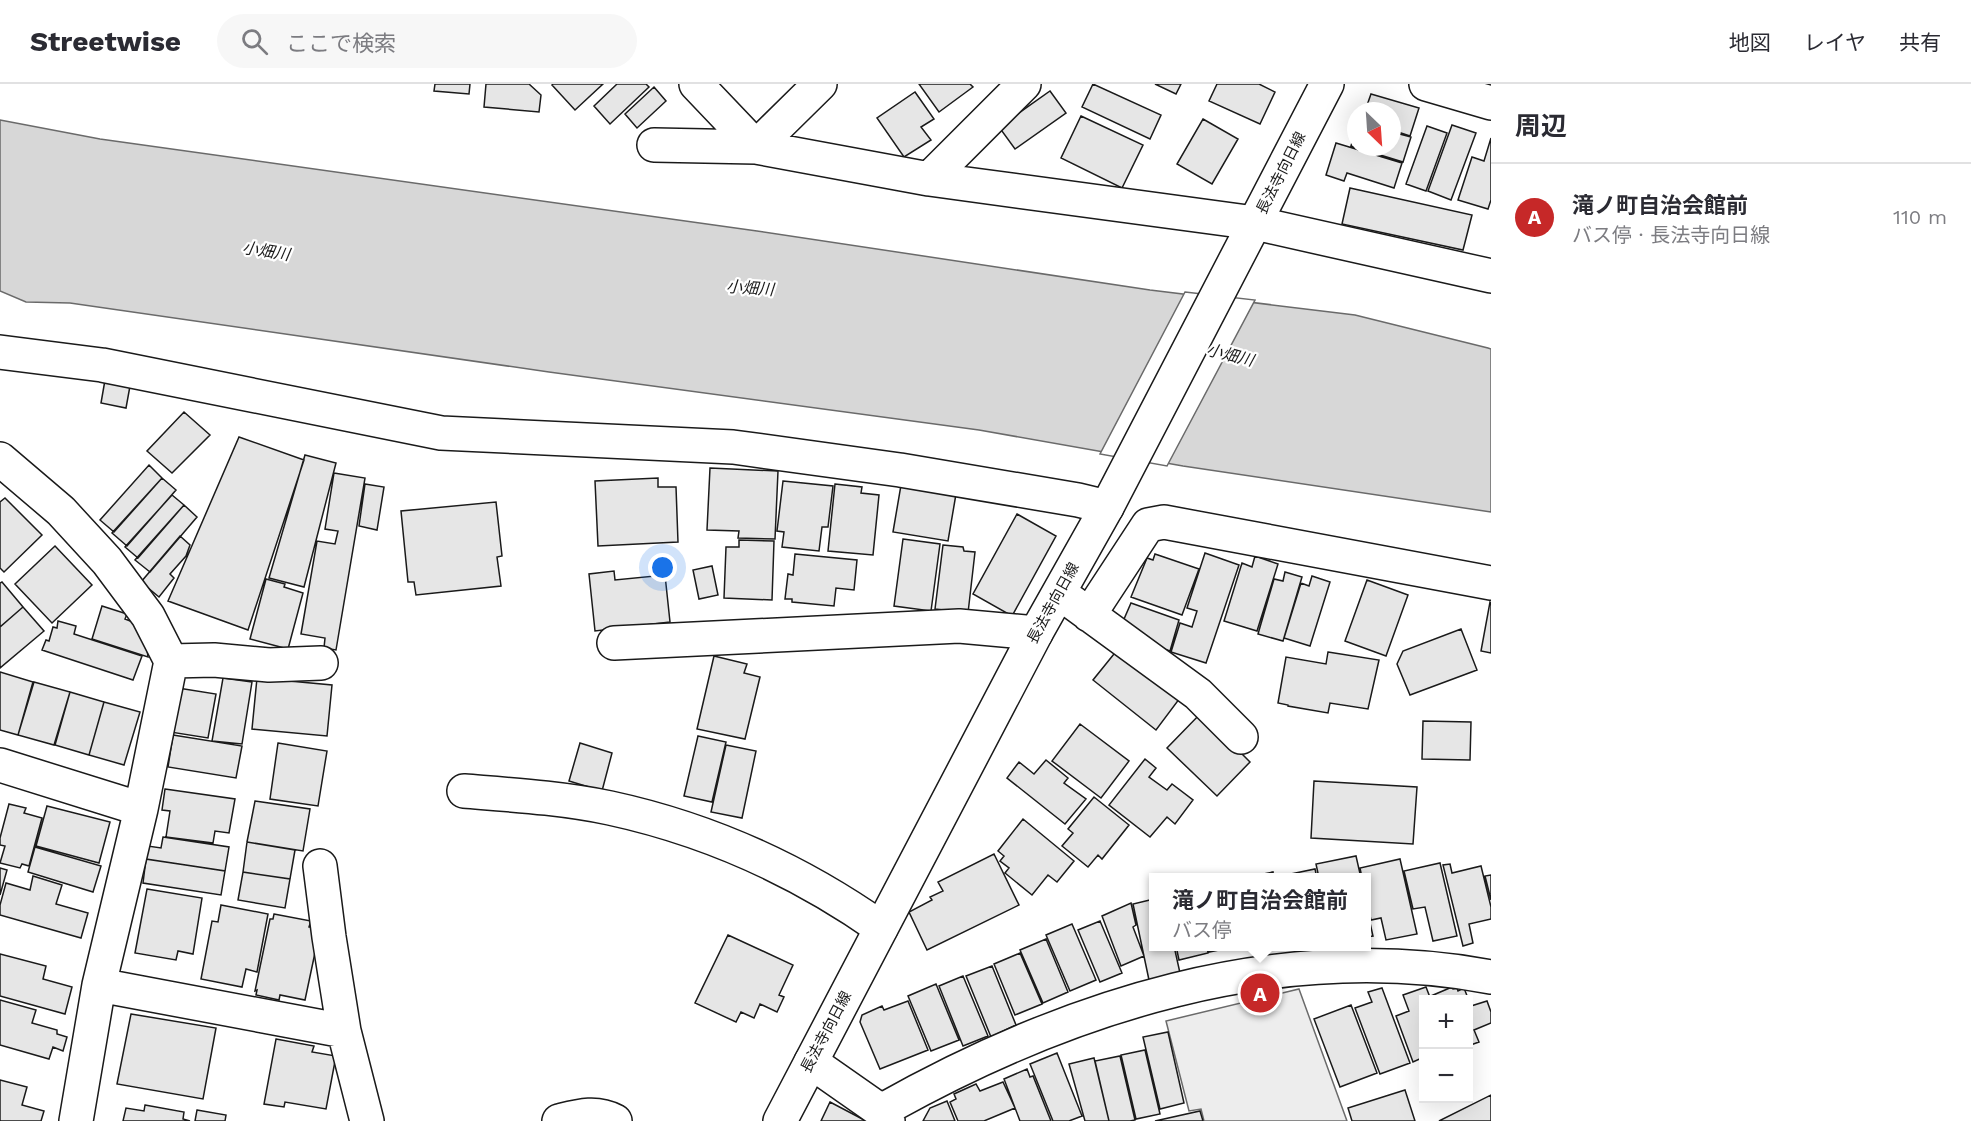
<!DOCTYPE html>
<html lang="ja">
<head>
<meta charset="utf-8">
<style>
  :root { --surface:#fff; --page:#f7f7f7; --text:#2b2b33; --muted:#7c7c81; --line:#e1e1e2; --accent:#c62828 }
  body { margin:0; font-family:"Work Sans","Noto Sans JP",sans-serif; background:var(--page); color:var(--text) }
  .controls { position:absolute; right:18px; bottom:18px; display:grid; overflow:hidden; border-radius:0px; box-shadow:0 6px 24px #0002 }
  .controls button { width:54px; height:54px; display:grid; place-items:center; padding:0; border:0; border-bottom:2px solid var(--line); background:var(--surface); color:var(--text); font:30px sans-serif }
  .compass { position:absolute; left:1347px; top:18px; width:54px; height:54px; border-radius:50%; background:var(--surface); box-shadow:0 6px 24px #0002; rotate:155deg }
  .you { position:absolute; left:663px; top:484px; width:21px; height:21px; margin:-15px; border:4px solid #fff; border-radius:50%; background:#1a73e8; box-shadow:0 0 0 9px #1a73e833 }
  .badge { display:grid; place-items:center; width:39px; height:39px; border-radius:50%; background:var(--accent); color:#fff; font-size:20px; font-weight:700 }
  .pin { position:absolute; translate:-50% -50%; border:3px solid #fff; box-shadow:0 2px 6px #0006 }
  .popup { position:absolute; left:1149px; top:789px; width:222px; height:78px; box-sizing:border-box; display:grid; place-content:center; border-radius:0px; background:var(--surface); filter:drop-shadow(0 2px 4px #0005); font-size:20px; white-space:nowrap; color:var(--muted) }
  .popup b { font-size:22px; color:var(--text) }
  .popup::after { content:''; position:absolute; left:50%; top:100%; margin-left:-12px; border:12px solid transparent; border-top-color:var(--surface) }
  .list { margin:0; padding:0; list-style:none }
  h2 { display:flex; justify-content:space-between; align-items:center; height:78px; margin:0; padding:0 24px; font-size:26px }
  h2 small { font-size:20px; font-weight:400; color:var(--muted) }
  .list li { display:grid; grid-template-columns:39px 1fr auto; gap:18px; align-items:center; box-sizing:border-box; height:108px; padding:0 24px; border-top:2px solid var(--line) }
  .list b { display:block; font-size:22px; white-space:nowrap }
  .list p { margin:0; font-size:20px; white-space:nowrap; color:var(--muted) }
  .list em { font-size:20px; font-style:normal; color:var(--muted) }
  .icon { flex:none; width:33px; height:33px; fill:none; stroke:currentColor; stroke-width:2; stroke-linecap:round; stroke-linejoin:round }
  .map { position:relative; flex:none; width:1491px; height:1037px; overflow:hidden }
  header { display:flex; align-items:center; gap:36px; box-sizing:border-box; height:84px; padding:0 30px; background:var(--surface); border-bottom:2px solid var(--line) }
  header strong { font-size:28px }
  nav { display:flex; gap:33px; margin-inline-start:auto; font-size:21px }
  .search { width:420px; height:54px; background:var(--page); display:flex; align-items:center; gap:15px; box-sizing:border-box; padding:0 21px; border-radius:33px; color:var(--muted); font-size:22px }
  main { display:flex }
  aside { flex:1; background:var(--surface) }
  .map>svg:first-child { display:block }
  .green { fill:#ededed; stroke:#6a6a6a; stroke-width:1.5 }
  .water { fill:#d7d7d7; stroke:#6a6a6a; stroke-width:1.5 }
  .pier { fill:#fff; stroke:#6a6a6a; stroke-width:1.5 }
  .building { fill:#e6e6e6; stroke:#1a1a1a; stroke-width:1.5 }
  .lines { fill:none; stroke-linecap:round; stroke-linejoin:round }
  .minor-casing { stroke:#1a1a1a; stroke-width:36 }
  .major-casing { stroke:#1a1a1a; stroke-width:36 }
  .minor { stroke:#fff; stroke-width:33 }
  .major { stroke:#fff; stroke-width:33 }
  .labels { text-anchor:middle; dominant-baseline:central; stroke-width:4.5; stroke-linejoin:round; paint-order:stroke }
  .street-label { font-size:15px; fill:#1a1a1a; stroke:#fff }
  .water-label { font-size:16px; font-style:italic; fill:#1a1a1a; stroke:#fff }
</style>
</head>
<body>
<header>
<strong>Streetwise</strong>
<div class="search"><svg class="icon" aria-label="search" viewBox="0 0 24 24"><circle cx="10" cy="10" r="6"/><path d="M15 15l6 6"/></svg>ここで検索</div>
<nav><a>地図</a><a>レイヤ</a><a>共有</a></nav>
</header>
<main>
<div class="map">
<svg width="1491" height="1037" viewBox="0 0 1491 1037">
  <rect width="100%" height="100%" fill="#fff"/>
  <!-- green -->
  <path class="green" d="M1299,905L1347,1037H1204L1201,1025L1189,1027L1166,937Z"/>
  <!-- water -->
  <path class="water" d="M0,36L100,55L757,147L1150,206L1355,231L1488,264L1491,265V428L1183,382L979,346L549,288L70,219L26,218L0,207Z"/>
  <!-- pier -->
  <path class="pier" d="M1185,208L1255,216L1167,382L1100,370Z"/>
  <!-- building -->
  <path class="building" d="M435,0H470L469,10L434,7Z
    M486,0H529L541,11L539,28L484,23Z
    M553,0H603L575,26L552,1Z
    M617,0H646L649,3L610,40L594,22Z
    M919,0H970L973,3L939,28Z
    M1093,0L1161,31L1150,55L1082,23Z
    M1155,0H1181L1176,10Z
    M1217,0H1259L1275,8L1260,40L1209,17Z
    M654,3L666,17L637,44L625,30Z
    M1050,7L1066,29L1015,65L999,43Z
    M915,8L934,35L921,43L931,56L904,73L877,34Z
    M1371,10L1419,24L1410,52L1392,46V27H1365Z
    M1081,32L1143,61L1122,104L1061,74Z
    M1203,35L1238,55L1212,100L1177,80Z
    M1452,41L1476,49L1451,116L1428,107Z
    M1427,42L1447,49L1426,107L1406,100Z
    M1356,45V63H1392V48L1411,53L1403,78L1351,62Z
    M1491,54V116L1488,125L1458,116L1472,73L1484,77Z
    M1336,59L1402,79L1394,104L1347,89L1344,97L1326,91Z
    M1350,104L1472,131L1463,166L1342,140Z
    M105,296L130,302L126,324L101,319Z
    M184,328L210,351L172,389L147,367Z
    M239,353L304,376L248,546L168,517Z
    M305,371L336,379L304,503L269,494Z
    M149,381L162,394L114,448L100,436Z
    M710,384L778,387L775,455L738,454L739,447L707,446Z
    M334,389L365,394L336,566L324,564L325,554L301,550L317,457L335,460L338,447L325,445Z
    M162,394L176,406L127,462L112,449Z
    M658,394V403H676L678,458L598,462L595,397Z
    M783,397L833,402L828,443H822L819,467L782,463L784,448L777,447Z
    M365,400L384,403L377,446L359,442Z
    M835,400L862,403L861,409L879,411L873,471L828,467Z
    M901,401L956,410L948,457L893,448Z
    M172,411L184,421L138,474L125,463Z
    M5,414L42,451L4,488L0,484V418Z
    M496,418L502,472L497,473L501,502L416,511L414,498H408L401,427Z
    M184,421L197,433L150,488L135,476Z
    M1017,430L1056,452L1012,532L973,510Z
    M180,452L190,461L186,472L170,490L174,494L159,513L141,498Z
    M903,455L940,460L931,527L894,522Z
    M739,456L774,457L772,516L724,514L726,463H739Z
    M943,461L963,463L964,467L975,468L968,529L935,525Z
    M55,462L92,501L52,539L15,500Z
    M1205,469L1239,481L1206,579L1171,568L1180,539L1192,543L1197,527L1187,524Z
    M795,470L857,476L854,506L836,504L834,522L792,518V515H785L788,490L793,491Z
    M1155,470L1199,485L1182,531L1131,513L1147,474L1153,476Z
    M1255,472L1278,480L1257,547L1224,537L1242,479L1252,483Z
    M712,482L718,511L699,515L693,486Z
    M614,487L615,496L665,491L670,538L595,547L589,490Z
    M1285,488L1302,493L1283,557L1258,550L1274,495L1283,497Z
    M1312,492L1330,498L1310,562L1284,554L1301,499L1309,502Z
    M266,495L285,500L284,503L303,509L288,565L250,555Z
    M1367,496L1408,511L1386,572L1345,557Z
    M2,498L23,523L0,543V499Z
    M1490,518L1491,519V569L1481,567Z
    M1131,519L1179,536L1170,567L1150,560L1121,542Z
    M102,522L127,530L125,535L141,541L145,549L148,573L92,555Z
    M23,523L44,547L0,584V543Z
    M58,537L76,542L74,550L142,572L133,596L42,566L46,556L49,557L53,543L57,544Z
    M1461,545L1477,586L1410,611L1397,580L1403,567Z
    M1118,565L1180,614L1156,646L1093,596Z
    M1328,568L1379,576L1368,625L1330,619L1328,629L1288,622V621L1278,619L1286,573L1326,580Z
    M714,572L747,580L744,589L760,593L745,655L697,645Z
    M0,588L33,598L18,651L0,646Z
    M223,594L252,598L242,660L212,657Z
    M257,594L332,601L327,652L252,645Z
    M34,598L70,608L54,661L18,651Z
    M178,604L216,610L208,654L170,648Z
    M70,608L104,618L89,671L55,661Z
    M104,618L140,628L124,681L89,671Z
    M1201,629L1250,678L1217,712L1167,664Z
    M1423,637L1471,638L1470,676L1422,675Z
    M1080,640L1129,677L1101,714L1052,677Z
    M173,651L242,662L236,694L168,683Z
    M698,652L726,658L712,718L684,712Z
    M278,659L327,667L318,722L270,715Z
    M580,659L612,669L602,707L569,697Z
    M726,661L756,667L742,734L711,728Z
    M1145,675L1156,684L1149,693L1167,706L1172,700L1193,716L1175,740L1167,733L1150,753L1109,721Z
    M1046,676L1068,694L1064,699L1086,715L1065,740L1007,694L1019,678L1034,690Z
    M1314,697L1417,703L1413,760L1311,754Z
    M165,705L235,715L229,749L215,747L213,759L166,753L170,727L162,726Z
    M1094,713L1129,741L1102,775L1098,771L1088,783L1062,762L1073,749L1068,745Z
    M255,717L310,725L303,767L247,758Z
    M9,720L26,724L24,729L42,734L29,782L22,780L20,784L0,779L5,762L0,761V754Z
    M47,722L110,738L99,779L36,762Z
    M1023,735L1074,777L1057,798L1048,791L1032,811L1005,789L1009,784L1000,777L1004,772L998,767Z
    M163,753L229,763L225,787L146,775L148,762L161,764Z
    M247,758L295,766L290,795L243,788Z
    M35,763L101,782L93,808L28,788Z
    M994,770L1019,821L927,866L909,828L932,816L930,813L943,807L938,798Z
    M1356,772L1361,794H1319L1316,780Z
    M146,775L225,787L221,811L143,799Z
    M1400,775L1417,850L1386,856L1381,834L1371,836L1366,815V794H1362L1360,784Z
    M1440,779L1457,852L1433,857L1425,823L1413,825L1404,787Z
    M1450,780L1452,789L1481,782L1491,823V835L1469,840L1473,859L1463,862L1443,781Z
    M0,784L7,786L0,811Z
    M1315,785L1317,794H1276V793Z
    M243,788L290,795L285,824L238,816Z
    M1273,788L1274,794H1248V793Z
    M1491,791V816L1485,792Z
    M33,792L62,801L56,820L88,829L81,854L0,831V821L6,799L30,806Z
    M147,805L202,814L193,870L178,867L176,876L135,869Z
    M1154,815V862H1174L1180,889L1149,896L1133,820Z
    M1131,819L1136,841L1133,843L1144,872L1121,882L1102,832Z
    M221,821L268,830L257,888L246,885L242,903L201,895L212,837L218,838Z
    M1366,821L1373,852L1366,853Z
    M274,830L311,837L309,843L320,845L305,916L280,911L279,916L256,911L257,906L255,907L270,835H273Z
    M1100,837L1122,889L1100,898L1078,846Z
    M1072,840L1096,896L1070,907L1046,851Z
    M728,851L793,881L779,911L784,913L777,928L760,920L754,934L741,928L736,938L695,919Z
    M1046,855L1068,908L1043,919L1020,866Z
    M1176,862H1207L1208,869L1179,876Z
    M1208,862H1234V863L1209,868Z
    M1020,869L1042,920L1015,931L994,880Z
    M0,870L46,882L43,895L72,903L65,930L0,912Z
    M992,882L1016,941L991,953L966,892Z
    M963,892L988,952L963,962L939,902Z
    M936,900L959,956L931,967L908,912Z
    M1426,903L1431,916H1424V973L1413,978L1396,932L1409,927L1403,911Z
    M1452,903L1453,905L1457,904L1458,907L1464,904L1471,922L1487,917L1491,928V939L1474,946L1479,958L1468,962V916H1433L1431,912Z
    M1382,904L1410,979L1380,990L1355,924L1372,918L1368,908Z
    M0,916L36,926L32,939L57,946V950L67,953L63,967L53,963L49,975L0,961Z
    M908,917L928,966L880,985L860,938L862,931L882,922L884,926Z
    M1351,921L1377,989L1340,1003L1314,935Z
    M131,930L216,944L203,1015L117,1000Z
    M1168,948L1184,1019L1160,1025L1143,953Z
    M276,955L314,962L312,968L336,972L326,1025L285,1018L284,1023L264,1020Z
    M1145,966L1160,1030L1136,1035L1121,971Z
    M1057,969L1082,1032L1069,1037H1053L1030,980Z
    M1120,972L1135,1036L1130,1037H1109L1095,977Z
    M1094,974L1109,1037H1085L1069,980Z
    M1027,985L1030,993L1033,992L1051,1037H1020L1004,995Z
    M0,996L27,1003L22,1021L44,1027L41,1037H0Z
    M1003,998L1015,1024L984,1037H958L950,1018L956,1015L954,1010L976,1000L980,1007Z
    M1405,1006L1415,1037H1352L1348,1024Z
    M1491,1011V1037H1439Z
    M947,1017L955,1037H923L930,1024Z
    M830,1018L866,1037H821Z
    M145,1021L184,1028L183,1035L190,1037H123L126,1024L144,1027Z
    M197,1026L226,1031L225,1037H195Z
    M1200,1027L1203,1037H1155Z"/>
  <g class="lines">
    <!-- minor casing -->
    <g class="minor-casing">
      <path id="minor" d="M696,0L756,63L929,95L1255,139L1491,192
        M1426,0L1491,19
        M654,61L756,63L820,0
        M929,95L1024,0
        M0,268L102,281L441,349L733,363L900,386L1078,416L1107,423
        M0,375L61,427L107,477L148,532L171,577L141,725L99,901L76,1037
        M1072,518L1198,610L1241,653
        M1089,531L1148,441L1164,438L1491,499
        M614,559L959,542L1036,549
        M171,577L214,576L269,581L321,579
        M0,681L141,725
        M464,707C513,711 562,714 610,724C707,745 800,787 881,844
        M320,782L329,853L344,947L367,1037
        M99,901L344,947
        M811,978L881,1027L888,1037
        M881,1027C1065,923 1278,853 1491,893
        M559,1037C579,1032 596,1027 615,1037"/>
    </g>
    <!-- major casing -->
    <g class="major-casing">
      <path id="major" d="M780,1037L1036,549L1107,423L1327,0"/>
    </g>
    <!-- minor -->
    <use href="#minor" class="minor"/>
    <!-- major -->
    <use href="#major" class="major"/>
  </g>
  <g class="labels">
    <!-- street labels -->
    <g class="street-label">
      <text transform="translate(1281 89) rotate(-63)">長法寺向日線</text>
      <text transform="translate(1053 519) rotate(-61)">長法寺向日線</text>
      <text transform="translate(826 948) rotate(-62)">長法寺向日線</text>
    </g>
    <!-- water labels -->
    <g class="water-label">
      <text transform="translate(266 167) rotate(9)">小畑川</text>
      <text transform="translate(750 204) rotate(4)">小畑川</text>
      <text transform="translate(1230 271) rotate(14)">小畑川</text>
    </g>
  </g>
</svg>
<div class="controls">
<button>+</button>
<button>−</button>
</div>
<svg class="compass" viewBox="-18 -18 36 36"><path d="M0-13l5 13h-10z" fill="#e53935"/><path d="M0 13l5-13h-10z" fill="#7c7c81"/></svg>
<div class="you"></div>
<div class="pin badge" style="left:1260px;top:909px">A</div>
<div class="popup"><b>滝ノ町自治会館前</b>バス停</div>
</div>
<aside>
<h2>周辺<small></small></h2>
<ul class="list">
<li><span class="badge">A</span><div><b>滝ノ町自治会館前</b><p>バス停 · 長法寺向日線</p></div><em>110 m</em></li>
</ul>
</aside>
</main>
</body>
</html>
